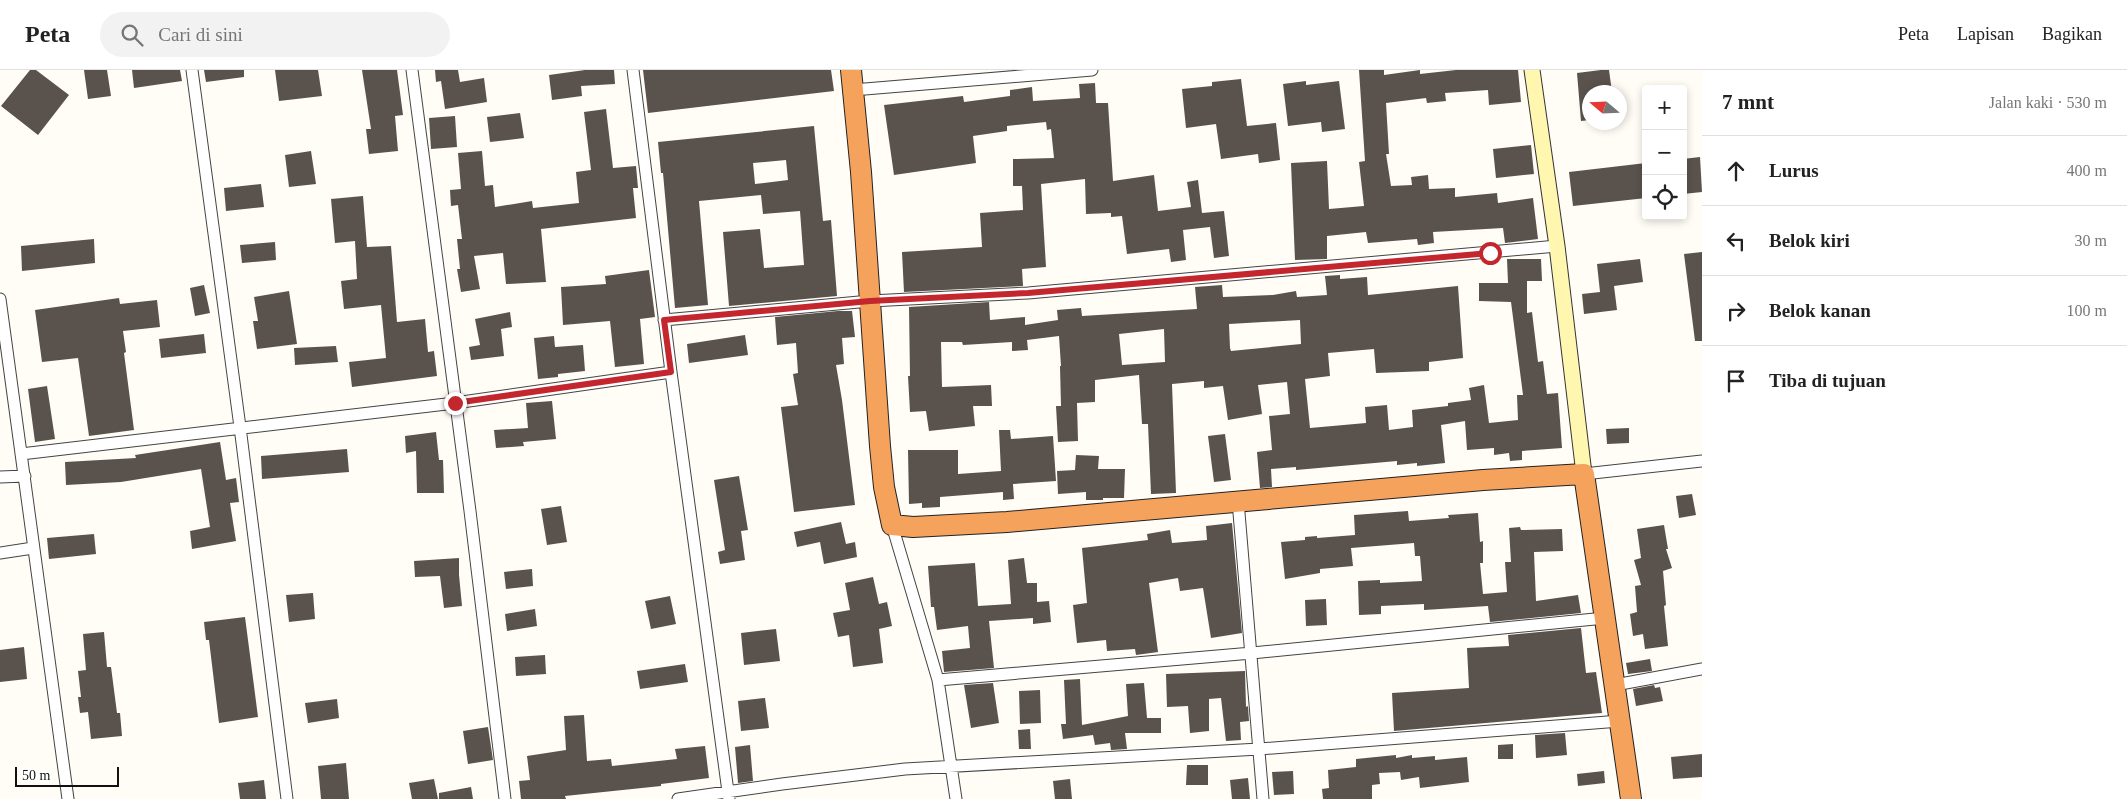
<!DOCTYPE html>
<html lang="id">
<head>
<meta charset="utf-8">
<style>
  :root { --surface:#fff; --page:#f2f2f2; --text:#222; --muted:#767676; --line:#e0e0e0 }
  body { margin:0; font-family:Georgia,serif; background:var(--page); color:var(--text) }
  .controls { position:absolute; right:15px; top:15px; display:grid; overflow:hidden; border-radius:5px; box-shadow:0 2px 8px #0003 }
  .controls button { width:45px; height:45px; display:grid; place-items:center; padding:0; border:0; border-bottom:1px solid var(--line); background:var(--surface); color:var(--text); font:25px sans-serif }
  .compass { position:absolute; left:1582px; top:15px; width:45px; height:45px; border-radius:50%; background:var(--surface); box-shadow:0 2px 8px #0003; rotate:289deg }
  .scale { position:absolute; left:15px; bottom:12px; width:104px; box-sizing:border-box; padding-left:5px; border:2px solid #111; border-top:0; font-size:14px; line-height:18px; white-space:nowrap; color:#111; -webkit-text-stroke:4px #fff; paint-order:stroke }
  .stop { position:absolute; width:15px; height:15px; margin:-11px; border:4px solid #c4262e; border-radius:50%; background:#fff }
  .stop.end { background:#c4262e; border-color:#fff; box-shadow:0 1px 5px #0008 }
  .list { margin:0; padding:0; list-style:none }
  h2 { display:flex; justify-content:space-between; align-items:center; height:65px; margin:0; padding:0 20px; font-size:21px }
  h2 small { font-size:16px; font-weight:400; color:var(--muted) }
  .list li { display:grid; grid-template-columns:32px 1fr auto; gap:15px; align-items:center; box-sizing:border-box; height:70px; padding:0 20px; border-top:1px solid var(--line) }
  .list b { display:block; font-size:19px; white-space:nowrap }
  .list em { font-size:16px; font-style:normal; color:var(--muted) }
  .icon { flex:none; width:28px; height:28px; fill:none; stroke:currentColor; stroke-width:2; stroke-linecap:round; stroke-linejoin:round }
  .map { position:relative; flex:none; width:1702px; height:729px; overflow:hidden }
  header { display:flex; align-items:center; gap:30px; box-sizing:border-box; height:70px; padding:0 25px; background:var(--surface); border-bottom:1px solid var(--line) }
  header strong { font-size:24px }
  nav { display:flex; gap:28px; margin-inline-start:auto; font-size:18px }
  .search { width:350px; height:45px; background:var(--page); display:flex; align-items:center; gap:12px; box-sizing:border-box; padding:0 18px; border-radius:28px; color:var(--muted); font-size:19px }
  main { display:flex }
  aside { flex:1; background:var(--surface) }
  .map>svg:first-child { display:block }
  .building { fill:#5a524d; fill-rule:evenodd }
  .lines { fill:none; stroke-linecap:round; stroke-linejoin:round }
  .street-casing { stroke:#444; stroke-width:13 }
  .secondary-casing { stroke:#333; stroke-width:17 }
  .highway-casing { stroke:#222; stroke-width:22 }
  .street { stroke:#fff; stroke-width:11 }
  .secondary { stroke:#fff6b0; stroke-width:15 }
  .highway { stroke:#f5a25d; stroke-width:20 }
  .route { stroke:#c4262e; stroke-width:6 }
</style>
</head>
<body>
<header>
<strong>Peta</strong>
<div class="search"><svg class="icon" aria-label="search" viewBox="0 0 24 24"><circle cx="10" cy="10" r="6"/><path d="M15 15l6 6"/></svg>Cari di sini</div>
<nav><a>Peta</a><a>Lapisan</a><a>Bagikan</a></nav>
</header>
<main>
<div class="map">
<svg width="1702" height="729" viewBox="0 0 1702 729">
  <rect width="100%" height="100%" fill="#fffdf5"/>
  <!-- building -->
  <path class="building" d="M30,0H36L69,25L38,65L1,36Z
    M84,0H107L111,26L88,29Z
    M132,0H180L182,11L134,18Z
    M204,0H244V7L206,12Z
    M275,0H318L322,26L279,31Z
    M362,0H397L403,45L395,46L398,81L369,84L366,59H371Z
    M435,0H458L460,12L484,8L487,32L445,39L441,11L436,12Z
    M585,0H614L615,14L581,16L582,26L552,30L549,5Z
    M643,0H831L834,21L648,43Z
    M1359,0H1384V5L1420,0V4L1456,0H1518L1521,32L1489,35L1488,20L1445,23L1446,31L1427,33L1426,28L1386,33L1389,84H1386L1391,116L1412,115L1411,107L1428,105L1429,119L1455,118V127L1497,123L1498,133L1533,128L1538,169L1505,173L1503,158L1433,162L1434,173L1418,175L1417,169L1368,173L1366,162L1327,166V189L1295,190L1291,93L1327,91L1329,139L1364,136L1359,92L1365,91Z
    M1601,0H1609L1612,22H1590V50L1581,51L1577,3Z
    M1241,9L1247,56L1276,53L1280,90L1259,93L1258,84L1221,89L1216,54L1186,58L1182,19L1212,16V12Z
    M1306,11V15L1339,11L1345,59L1322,62L1321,52L1288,56L1283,14Z
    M1095,13L1096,33H1108L1113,111L1154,105L1158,141L1191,137L1187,112L1198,110L1202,143L1224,141L1229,186L1214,188L1210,157L1183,160L1186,190L1171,192L1169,179L1127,184L1122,146L1111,147V143L1086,144L1085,109L1041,114L1046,197L1022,199L1023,216L904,222L902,182L982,177L980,143L1023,140L1022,116H1013V89L1054,88L1051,59L1047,60L1046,52L1007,56V61L973,66L976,93L894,105L884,35L963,26L964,32L1010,26V20L1032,17L1033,31L1080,28L1079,14Z
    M606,39L613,98L636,96L638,118H633L636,148L541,159L546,212L506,214L503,183L474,186L480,219L461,222L457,199H460L457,169H462L458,135L451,136L450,120L461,119L458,83L482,81L485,116L493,115L495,137L532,131L533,138L579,133L576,102L591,100L584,42Z
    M520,43L524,68L490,72L487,47Z
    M455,46L457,77L431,79L429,48Z
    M814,56L823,151L831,150L837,226L729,236L723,162L760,159L764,198L804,195L800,141L763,144L761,125L699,131L708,235L675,238L663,103H661L658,72ZM786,90L788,110L755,114L753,93Z
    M1531,75L1534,104L1496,108L1493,79Z
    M311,81L316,114L289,117L285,85Z
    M1700,87L1702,122L1683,124V89Z
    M1646,93V128L1573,136L1569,102Z
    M261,114L264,137L226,141L224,118Z
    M363,126L367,177L391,176L397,252L425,249L428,282L434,281L437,306L352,317L349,292L386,288L381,235L344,239L341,211L357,209L355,171L335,173L331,129Z
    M94,169L95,193L22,201L21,176Z
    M275,172L276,190L242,193L240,175Z
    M1702,182V271H1695L1684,184Z
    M1507,189H1541L1542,211H1527V243L1532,242L1538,292L1543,291L1547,324L1558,323L1562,378L1522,381V390L1510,391L1509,383L1494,385V378L1467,380L1465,351L1441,355L1445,393L1417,396V393L1397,395V391L1296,400V397L1271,399L1272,417L1260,418L1257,382L1272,380L1269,346L1290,344L1287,312L1258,315L1262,344L1228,350L1223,316L1204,318V311L1172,314L1176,423L1151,424L1148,354H1142L1139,305L1095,310V332L1077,333L1078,371L1058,372L1056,336H1061L1060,296H1061L1059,266L1027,270L1028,280L1012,281V272L963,275L962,272H941L942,317L991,315L992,336H973L975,356L929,361L926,341L910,342L908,306H910L909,237L989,232L990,250L1025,247V255L1058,250L1057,240L1081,238L1082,246L1197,239L1195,217L1222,215L1223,227L1273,225L1296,221L1297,227L1327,225L1325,206L1340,205V209L1367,207L1368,225L1458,216L1463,288L1429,292V301L1376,303L1374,279L1328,283L1330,306L1305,309L1310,358L1366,353L1365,337L1387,335L1389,360L1413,357L1412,340L1448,336V333L1471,330L1469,318L1484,315L1489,353L1518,350L1517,325H1523L1511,232L1479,231V213H1508ZM1300,250L1301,274L1231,281L1230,278L1229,254ZM1164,259L1165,292L1122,295L1119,264Z
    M1640,189L1643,212L1614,216L1617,240L1584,244L1582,224L1600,222L1597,194Z
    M649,200L655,247L640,249L644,294L615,297L610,251L563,255L561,217L606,214L605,206Z
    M204,215L210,243L195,246L190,218Z
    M289,221L297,274L257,279L253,251H258L254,227Z
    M119,228L120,234L157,230L160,257L123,261L126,282L124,283L134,360L89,366L78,288L42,292L35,240Z
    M838,241H852L855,267L842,268L844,294L836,295L842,330L855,435L794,442L781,337L798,335L793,304L798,303L796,273L777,275L775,247Z
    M510,242L512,257L501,259L504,286L471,290L469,277L480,275L475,249Z
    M204,264L206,283L161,288L159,269Z
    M745,265L748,285L689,293L687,274Z
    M554,266L555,277L583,275L585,301L558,304V307L538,309L534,268Z
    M336,276L338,292L295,295L294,278Z
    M47,316L55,369L35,372L28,319Z
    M552,331L556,369L523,372L524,376L496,378L494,360L528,358L526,333Z
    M1629,358V373L1607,374L1606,359Z
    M999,360H1010L1011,369L1053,366L1056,411L1013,414L1014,429L1003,430V422L940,427V437L922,438V433L909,434L908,380H958V404L1001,401Z
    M436,362L439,390H443L444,423H417L416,381L406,383L405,366Z
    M1225,364L1231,410L1214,412L1208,366Z
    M220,372L226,410L236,408L239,432L230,433L236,471L192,479L190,461L210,457L201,399L121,412L66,415L65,392L136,388L135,385Z
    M347,379L349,402L262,409L261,386Z
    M1076,385L1099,386L1098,399H1125L1124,428H1103V430H1086V422L1058,424L1057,401L1075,400Z
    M739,406L748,460L741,461L745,490L720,494L718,482L725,480L714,410Z
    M1692,424L1696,445L1679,448L1676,426Z
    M561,436L567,472L547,475L541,439Z
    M1408,441L1409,451L1449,448L1448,445L1478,443L1480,472L1483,471V493H1480L1483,524L1507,522L1505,492H1511L1509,458L1520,457L1521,460L1562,459L1563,481L1534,482L1536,531L1578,525L1581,543L1490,552L1488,536L1424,540V534L1381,536V544L1359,545L1358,511L1380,510V513L1422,511L1420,486H1415L1414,473L1351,478L1353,496L1320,499V503L1285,509L1281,472L1305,470V467L1317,466V468L1355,465L1354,445Z
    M841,452L846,474L855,472L857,487L824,494L820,472L797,477L794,462Z
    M1232,453L1242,563L1211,568L1203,518L1180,521L1178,508L1149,513L1158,582L1136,585L1135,579L1107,581L1106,570L1077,573L1073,535L1087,533L1082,478L1148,470L1147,464L1170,460L1172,473L1207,470L1206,456Z
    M1664,455L1668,479H1666L1672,498L1663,501L1666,535L1664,536L1668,576L1645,579L1643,564L1633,566L1630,544L1637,542L1635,516L1641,515L1634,490L1641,488L1637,459Z
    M94,464L96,484L49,489L47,468Z
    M459,488V505L462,536L444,538L440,506L415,507L414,491Z
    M1024,488L1027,513H1037V532L1049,531L1051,552L1033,554V548L989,551L994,598L944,602L942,581L970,578L968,556L937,560L934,537H931L928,496L975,493L978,536L1011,534L1008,490Z
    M532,499L533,516L506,519L504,502Z
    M873,507L879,534L887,532L892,556L879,559L883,593L853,597L849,565L838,567L833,543L850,540L845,513Z
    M313,523L315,549L289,552L286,525Z
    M670,526L676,554L651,559L645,531Z
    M1326,529L1327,555L1306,556L1305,530Z
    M535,539L537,556L507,561L505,544Z
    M245,547L258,647L219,653L209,570H206L204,552Z
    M1581,558L1586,603L1596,602L1602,643L1394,661L1392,623L1469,618L1467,578L1509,576L1508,565Z
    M776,559L780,591L744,595L741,563Z
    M104,562L107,597H111L117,643H120L122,666L91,669L88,642L80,643L78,627H81L78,601L86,600L83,564Z
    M24,577L27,609L0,612V580Z
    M545,585L546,604L516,606L515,587Z
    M1650,589L1652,601L1628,604L1626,593Z
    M685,594L688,612L640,619L637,601Z
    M1245,601L1246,637L1248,636L1249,651L1240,652L1241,670L1226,671L1221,628L1209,629V661L1190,663L1188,636L1167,637L1166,604Z
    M1080,609L1082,655L1128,646L1126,614L1144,613L1147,648H1161V663H1125L1127,679L1111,680L1110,673L1095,675L1093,665L1063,669L1061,654H1066L1064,610Z
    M993,613L999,653L971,658L964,615Z
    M1654,615L1655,618L1660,617L1663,631L1636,636L1633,619Z
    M1040,620L1041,653L1020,654L1019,621Z
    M765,628L769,658L741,661L738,631Z
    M337,629L339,648L308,653L305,633Z
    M584,645L587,691L611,689L612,696L677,689L675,679L705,676L709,708L661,714V716L565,726L566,729H521L519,711L530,710L527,686L566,680L564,646Z
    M488,657L493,690L468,694L463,661Z
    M1030,659L1031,679H1019L1018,660Z
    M1565,663L1567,685L1536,688L1535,665Z
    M1513,674V689H1498V675Z
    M750,675L753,711L738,713L735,677Z
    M1702,684V707L1673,709L1671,687Z
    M1396,685V688L1412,685V688L1435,686V690L1467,687L1469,712L1420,718L1419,707L1401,710L1400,702L1379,703L1380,714L1372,715V729H1323L1322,719L1329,718L1328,700L1356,697V689Z
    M346,693L349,729H321L318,696Z
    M1187,695H1208V715H1186Z
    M1293,701L1294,724L1274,725L1272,702Z
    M1604,701L1605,713L1578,716L1577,704Z
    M1248,708L1250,729H1232L1230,710Z
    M434,709L438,729H412L409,713Z
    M1070,709L1072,729H1055L1053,711Z
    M264,710L266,729H240L238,713Z
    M471,717L473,729H439V723Z"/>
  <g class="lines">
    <!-- street casing -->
    <g class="street-casing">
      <path id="street" d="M192,0L240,357L287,729
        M412,0L470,441L505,729
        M633,0L671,302L729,729
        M853,20L1092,0
        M0,229L68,729
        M664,250L870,231L1028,223L1557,176
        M21,384L455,333L671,302
        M1584,404L1702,391
        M0,407L25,406
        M1238,431L1263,729
        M892,455L938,610L956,729
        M0,483L33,478
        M938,610L1252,583L1605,548
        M1615,615L1702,599
        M678,729L782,714L905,699L1259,679L1620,651"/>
    </g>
    <!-- secondary casing -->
    <g class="secondary-casing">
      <path id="secondary" d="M1532,0L1557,176L1584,404"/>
    </g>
    <!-- highway casing -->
    <g class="highway-casing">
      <path id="highway" d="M851,0L861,102L880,376L884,417L892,455L913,457L1007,452L1483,410L1584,404L1631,729"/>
    </g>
    <!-- street -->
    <use href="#street" class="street"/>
    <!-- secondary -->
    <use href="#secondary" class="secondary"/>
    <!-- highway -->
    <use href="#highway" class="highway"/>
  </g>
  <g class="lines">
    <!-- route -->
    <path class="route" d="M455,333L671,302L664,250L870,231L1028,223L1490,183"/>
  </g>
</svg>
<div class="controls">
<button>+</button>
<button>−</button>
<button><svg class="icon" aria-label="locate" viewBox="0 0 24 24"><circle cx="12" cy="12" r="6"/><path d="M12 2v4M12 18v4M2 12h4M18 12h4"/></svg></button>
</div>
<svg class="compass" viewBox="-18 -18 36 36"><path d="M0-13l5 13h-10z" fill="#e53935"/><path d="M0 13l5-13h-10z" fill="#767676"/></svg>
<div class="scale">50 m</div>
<div class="stop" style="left:1490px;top:183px"></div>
<div class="stop end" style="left:455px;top:333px"></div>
</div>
<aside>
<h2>7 mnt<small>Jalan kaki · 530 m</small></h2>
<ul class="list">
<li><svg class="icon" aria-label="ahead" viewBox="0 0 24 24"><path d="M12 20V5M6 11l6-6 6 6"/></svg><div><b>Lurus</b></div><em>400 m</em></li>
<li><svg class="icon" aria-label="left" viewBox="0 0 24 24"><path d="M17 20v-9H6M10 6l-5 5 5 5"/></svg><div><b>Belok kiri</b></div><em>30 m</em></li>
<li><svg class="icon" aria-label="right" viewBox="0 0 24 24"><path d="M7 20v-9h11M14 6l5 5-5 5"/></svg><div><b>Belok kanan</b></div><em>100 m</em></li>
<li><svg class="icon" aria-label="arrive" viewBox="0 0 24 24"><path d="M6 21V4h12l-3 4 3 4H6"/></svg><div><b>Tiba di tujuan</b></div></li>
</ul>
</aside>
</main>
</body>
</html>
